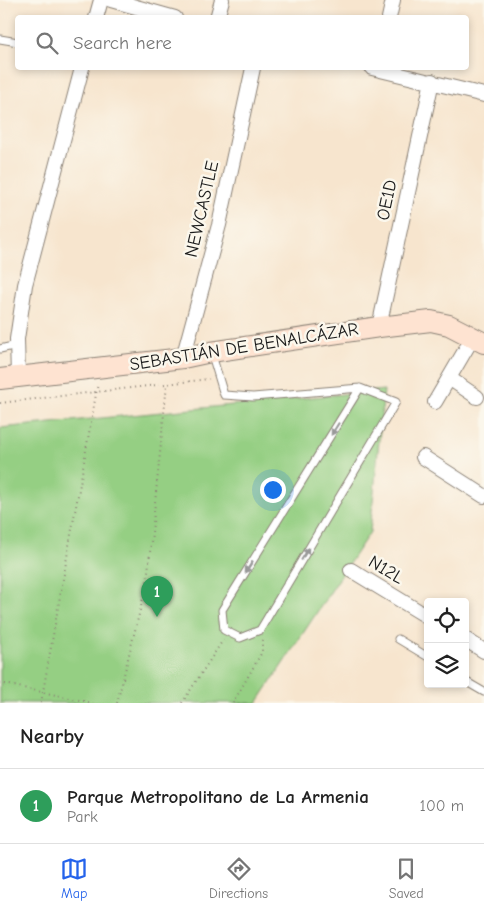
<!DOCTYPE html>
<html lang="en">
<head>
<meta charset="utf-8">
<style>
  :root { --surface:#fff; --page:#f2f2f2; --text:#222; --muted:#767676; --line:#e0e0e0; --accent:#2563eb }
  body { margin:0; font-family:"Comic Neue",sans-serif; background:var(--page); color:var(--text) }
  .controls { position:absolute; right:15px; bottom:15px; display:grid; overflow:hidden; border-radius:5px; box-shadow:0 2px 8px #0003 }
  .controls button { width:45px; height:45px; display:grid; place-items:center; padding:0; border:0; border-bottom:1px solid var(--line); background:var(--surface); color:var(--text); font:25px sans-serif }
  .you { position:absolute; left:272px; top:489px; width:18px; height:18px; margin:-12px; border:4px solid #fff; border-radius:50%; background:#1a73e8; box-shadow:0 0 0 8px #1a73e833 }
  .badge { display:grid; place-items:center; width:32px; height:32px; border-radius:50%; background:var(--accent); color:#fff; font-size:16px; font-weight:700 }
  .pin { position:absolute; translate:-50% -41px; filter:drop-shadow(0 1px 2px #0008) }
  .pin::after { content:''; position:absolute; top:26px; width:18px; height:15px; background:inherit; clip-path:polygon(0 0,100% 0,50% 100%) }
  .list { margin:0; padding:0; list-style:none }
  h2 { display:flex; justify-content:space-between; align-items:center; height:65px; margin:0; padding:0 20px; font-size:21px }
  h2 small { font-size:16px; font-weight:400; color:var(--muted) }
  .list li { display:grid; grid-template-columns:32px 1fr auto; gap:15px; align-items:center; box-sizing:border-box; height:75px; padding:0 20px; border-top:1px solid var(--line) }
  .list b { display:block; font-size:19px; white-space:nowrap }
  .list p { margin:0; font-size:16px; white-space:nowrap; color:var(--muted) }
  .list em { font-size:16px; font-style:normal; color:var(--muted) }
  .icon { flex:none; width:28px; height:28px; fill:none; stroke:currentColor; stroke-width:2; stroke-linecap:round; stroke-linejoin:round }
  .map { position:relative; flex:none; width:484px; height:703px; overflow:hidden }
  .search { position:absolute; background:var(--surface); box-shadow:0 2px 8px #0003; left:15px; right:15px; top:15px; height:55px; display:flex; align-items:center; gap:12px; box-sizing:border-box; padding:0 18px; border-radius:5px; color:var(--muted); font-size:19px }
  .sheet { height:140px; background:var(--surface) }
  nav { display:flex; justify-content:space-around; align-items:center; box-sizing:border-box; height:70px; border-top:1px solid var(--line); background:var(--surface); font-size:14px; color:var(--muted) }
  nav a { display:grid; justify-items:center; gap:2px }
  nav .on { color:var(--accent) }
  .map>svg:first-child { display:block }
  .green { fill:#95cf83; stroke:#587650 }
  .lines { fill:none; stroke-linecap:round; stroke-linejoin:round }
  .service-casing { stroke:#8a8075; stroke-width:9 }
  .minor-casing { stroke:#8a8075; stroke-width:16 }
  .secondary-casing { stroke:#8a8075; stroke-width:22 }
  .path { stroke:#8a8075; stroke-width:2; stroke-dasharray:1 4; stroke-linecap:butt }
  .service { stroke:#fff; stroke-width:7 }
  .minor { stroke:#fff; stroke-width:14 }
  .secondary { stroke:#fee3d1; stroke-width:20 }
  .oneway { fill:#999 }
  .labels { text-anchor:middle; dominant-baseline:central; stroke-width:5; stroke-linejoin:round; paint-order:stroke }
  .street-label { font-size:18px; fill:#1c1c1c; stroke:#fbf7ec }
</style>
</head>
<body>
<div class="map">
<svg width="484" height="703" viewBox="0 0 484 703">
  <rect width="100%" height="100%" fill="#fbf7ec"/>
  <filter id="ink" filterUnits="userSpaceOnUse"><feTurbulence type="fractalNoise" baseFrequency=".02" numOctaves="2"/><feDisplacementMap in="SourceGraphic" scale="10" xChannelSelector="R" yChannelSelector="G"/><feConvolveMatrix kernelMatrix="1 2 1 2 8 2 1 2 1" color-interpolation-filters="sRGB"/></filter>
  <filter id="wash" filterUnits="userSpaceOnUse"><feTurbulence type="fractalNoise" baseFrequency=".0096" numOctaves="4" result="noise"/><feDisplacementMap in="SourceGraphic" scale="20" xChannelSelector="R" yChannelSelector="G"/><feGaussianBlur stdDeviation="1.12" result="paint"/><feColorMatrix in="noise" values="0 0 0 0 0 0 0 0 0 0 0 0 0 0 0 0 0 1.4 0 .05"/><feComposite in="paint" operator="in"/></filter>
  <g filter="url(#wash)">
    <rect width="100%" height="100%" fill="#f7e5ce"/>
    <!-- green -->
    <path class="green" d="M384,390L370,532L257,703H0V428Z"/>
  </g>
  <g filter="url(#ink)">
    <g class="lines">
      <!-- service casing -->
      <g class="service-casing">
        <path id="service" d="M0,39L18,42
          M0,349L17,345
          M212,355L224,395L253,397L360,388L396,402L260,630L240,638L224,630L222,610L360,388
          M398,639L428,657
          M465,681L484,692"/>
      </g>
      <!-- minor casing -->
      <g class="minor-casing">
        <path id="minor" d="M111,0L175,18
          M96,18L101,0
          M217,18L222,0
          M389,18L393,0
          M372,68L484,95
          M379,327L432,81
          M183,358L219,225L253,68
          M18,376L17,339L25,285L82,68
          M449,378L477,397
          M435,402L473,337
          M423,457L484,496
          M351,570L428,617
          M465,639L484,651"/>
      </g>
      <!-- secondary casing -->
      <g class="secondary-casing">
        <path id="secondary" d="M0,379L183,358L211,352L379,327L431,321L449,325L484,343"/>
      </g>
      <!-- path -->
      <path class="path" d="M0,403L209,379
        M0,683L93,703
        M41,703L98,383
        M117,703L147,582L167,384
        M182,703L223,640
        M233,703L262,652V638"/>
      <!-- service -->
      <use href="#service" class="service"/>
      <!-- minor -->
      <use href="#minor" class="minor"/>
      <!-- secondary -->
      <use href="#secondary" class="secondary"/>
    </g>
    <!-- one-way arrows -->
    <defs><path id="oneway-solid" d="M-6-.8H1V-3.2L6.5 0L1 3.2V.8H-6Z" transform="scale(1.25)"/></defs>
    <g class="oneway">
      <use href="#oneway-solid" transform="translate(335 429) rotate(122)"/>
      <use href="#oneway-solid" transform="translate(305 554) rotate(-59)"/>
      <use href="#oneway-solid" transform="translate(249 567) rotate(122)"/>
    </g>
  </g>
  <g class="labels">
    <!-- street labels -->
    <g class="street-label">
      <text transform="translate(387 200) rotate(-78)">OE1D</text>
      <text transform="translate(202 209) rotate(-77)">NEWCASTLE</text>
      <text transform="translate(244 347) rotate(-9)">SEBASTIÁN DE BENALCÁZAR</text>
      <text transform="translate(386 570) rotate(31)">N12L</text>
    </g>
  </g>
</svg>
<div class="controls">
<button><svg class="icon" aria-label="locate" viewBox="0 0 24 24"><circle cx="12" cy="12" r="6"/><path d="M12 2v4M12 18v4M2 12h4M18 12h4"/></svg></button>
<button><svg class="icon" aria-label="layers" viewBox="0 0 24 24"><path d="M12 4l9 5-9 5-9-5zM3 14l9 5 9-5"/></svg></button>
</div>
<div class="you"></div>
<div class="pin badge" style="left:157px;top:617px;background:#2e9e5b">1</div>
<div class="search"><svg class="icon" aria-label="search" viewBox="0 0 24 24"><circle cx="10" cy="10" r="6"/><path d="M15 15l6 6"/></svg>Search here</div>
</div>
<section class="sheet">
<h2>Nearby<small></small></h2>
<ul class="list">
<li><span class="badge" style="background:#2e9e5b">1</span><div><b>Parque Metropolitano de La Armenia</b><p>Park</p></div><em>100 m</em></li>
</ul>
</section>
<nav>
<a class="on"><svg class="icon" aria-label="map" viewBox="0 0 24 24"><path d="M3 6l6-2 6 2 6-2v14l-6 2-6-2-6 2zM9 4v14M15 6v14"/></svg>Map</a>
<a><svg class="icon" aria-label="directions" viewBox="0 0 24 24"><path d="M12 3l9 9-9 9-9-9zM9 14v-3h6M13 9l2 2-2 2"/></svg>Directions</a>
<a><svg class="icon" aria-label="saved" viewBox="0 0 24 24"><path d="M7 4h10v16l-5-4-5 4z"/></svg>Saved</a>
</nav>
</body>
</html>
